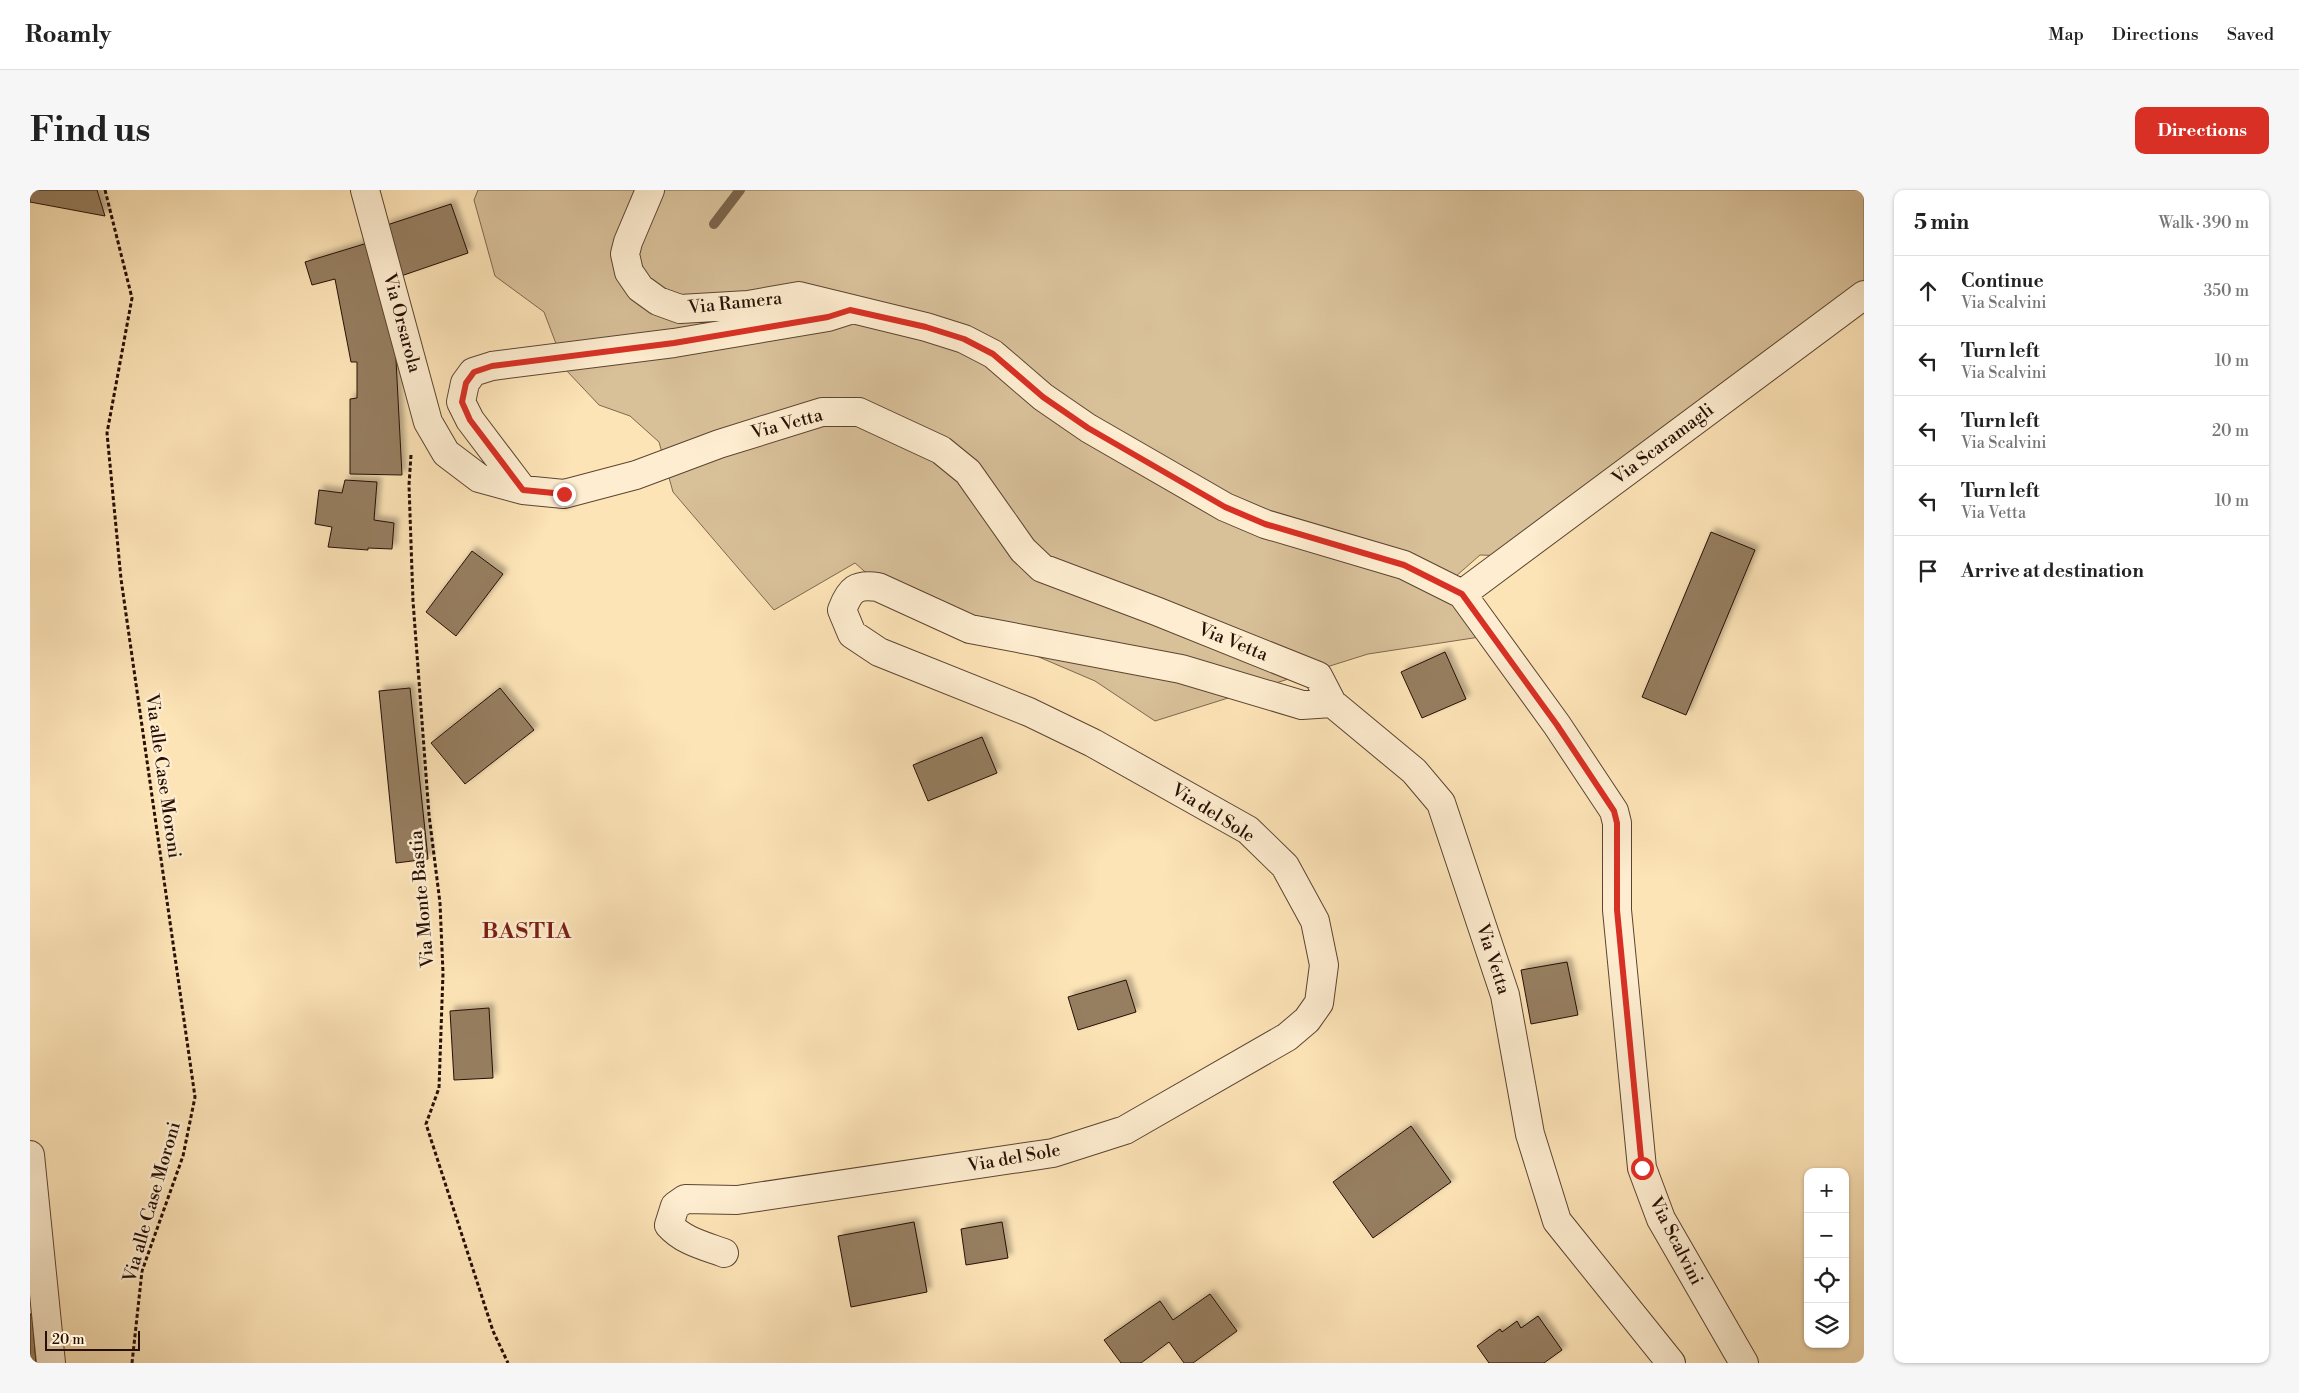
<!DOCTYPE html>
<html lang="en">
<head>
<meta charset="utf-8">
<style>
  :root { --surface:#fff; --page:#f6f6f6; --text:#222; --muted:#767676; --line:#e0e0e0; --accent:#d93025 }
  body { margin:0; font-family:"Libre Bodoni",serif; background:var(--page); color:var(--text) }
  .controls { position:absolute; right:15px; bottom:15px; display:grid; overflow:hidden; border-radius:10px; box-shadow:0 1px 4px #0004 }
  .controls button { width:45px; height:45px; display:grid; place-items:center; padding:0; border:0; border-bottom:1px solid var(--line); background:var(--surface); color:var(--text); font:25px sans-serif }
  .scale { position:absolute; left:15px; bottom:12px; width:95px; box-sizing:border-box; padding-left:5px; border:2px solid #260f04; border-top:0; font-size:14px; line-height:18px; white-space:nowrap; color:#260f04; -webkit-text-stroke:4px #feedd0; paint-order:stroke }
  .stop { position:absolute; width:15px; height:15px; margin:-11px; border:4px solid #d93025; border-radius:50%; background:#fff }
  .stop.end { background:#d93025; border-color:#fff; box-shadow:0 1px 5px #0008 }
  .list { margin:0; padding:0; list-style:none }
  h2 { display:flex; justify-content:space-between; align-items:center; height:65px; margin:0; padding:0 20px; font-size:21px }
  h2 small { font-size:16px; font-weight:400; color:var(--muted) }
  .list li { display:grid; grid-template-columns:32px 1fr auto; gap:15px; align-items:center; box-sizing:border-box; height:70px; padding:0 20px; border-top:1px solid var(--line) }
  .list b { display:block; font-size:19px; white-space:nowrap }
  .list p { margin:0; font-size:16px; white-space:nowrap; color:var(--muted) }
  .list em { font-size:16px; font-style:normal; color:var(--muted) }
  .icon { flex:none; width:28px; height:28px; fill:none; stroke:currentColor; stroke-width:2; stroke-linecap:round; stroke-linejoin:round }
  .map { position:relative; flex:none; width:1834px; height:1173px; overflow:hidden; border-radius:10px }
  header { display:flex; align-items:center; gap:30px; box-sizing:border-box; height:70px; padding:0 25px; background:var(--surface); border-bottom:1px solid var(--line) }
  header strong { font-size:24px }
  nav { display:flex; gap:28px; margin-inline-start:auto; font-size:18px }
  .intro { display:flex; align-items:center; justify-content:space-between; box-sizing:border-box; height:120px; padding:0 30px }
  h1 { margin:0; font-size:35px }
  .button { padding:12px 22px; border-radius:10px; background:var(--accent); color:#fff; font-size:18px; font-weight:700 }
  main { display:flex; gap:30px; padding:0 30px }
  aside { flex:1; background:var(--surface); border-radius:10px; box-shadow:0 1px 4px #0004 }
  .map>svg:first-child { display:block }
  .green { fill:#d8c099; stroke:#7f684e }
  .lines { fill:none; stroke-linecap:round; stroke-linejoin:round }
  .stream { stroke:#7b644b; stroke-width:10 }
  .building { fill:#967e61; stroke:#260f04; filter:url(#shadow) }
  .minor-casing { stroke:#5c4431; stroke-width:30 }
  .path { stroke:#260f04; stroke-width:3; stroke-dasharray:4 2.5; stroke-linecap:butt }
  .minor { stroke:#feedd0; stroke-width:28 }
  .route { stroke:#d93025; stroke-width:6 }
  .labels { text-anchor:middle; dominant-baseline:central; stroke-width:5; stroke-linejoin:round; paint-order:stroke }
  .street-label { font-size:18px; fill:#260f04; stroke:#feedd0 }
  .district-label { font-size:22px; font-weight:bold; letter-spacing:1px; fill:#7a1f14; stroke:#feedd0 }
</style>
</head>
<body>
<header>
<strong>Roamly</strong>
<nav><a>Map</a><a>Directions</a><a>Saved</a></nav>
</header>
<div class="intro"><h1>Find us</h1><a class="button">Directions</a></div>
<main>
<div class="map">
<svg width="1834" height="1173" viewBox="0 0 1834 1173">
  <defs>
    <filter id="shadow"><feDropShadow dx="4.5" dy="-4.5" stdDeviation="2.5" flood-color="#0004"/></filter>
  </defs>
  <rect width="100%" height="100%" fill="#fde4b7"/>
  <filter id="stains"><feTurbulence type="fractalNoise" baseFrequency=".004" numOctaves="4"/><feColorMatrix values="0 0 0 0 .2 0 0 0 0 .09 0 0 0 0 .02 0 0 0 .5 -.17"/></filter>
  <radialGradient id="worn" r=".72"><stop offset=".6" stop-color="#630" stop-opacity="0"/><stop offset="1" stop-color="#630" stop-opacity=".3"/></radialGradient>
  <!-- green -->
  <path class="green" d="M448,0H1834V98L1478,366L1450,365L1425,387L1463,445L1338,464L1125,531L1065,491L859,403L825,373L744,420L643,302L629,252L600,226L569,215L536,180L514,122L465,86L444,10Z"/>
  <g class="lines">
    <!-- stream -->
    <path class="stream" d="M684,34L710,0"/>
  </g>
  <!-- building -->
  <path class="building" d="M0,0H67L75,26L0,12Z
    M421,14L438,63L371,86L354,36Z
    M344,51L365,151L372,285L320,284V209L327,208V172H321L305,89L282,95L275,72Z
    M315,290L347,292L344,330L364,333L362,359L338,358V360L298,357L302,337L285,334L289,300L312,303Z
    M1681,342L1725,360L1656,525L1612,507Z
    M442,361L473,384L426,446L396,422Z
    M1415,462L1436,509L1392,528L1371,482Z
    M380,498L398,669L366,673L349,501Z
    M470,498L504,540L435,594L401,553Z
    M952,547L967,583L898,611L883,575Z
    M1537,772L1548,825L1501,834L1491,780Z
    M1096,790L1106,822L1048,840L1038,807Z
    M459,818L463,888L424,890L420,821Z
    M1381,936L1421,992L1343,1048L1303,992Z
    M884,1032L897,1102L821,1117L808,1046Z
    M972,1032L978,1068L936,1075L931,1039Z
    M1180,1104L1207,1141L1163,1173H1154L1139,1152L1111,1173H1091L1074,1150L1130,1111L1143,1130Z
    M0,1124H2L6,1173H0Z
    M1508,1126L1532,1160L1514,1173H1459L1447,1156L1470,1139L1472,1142L1487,1131L1491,1138Z"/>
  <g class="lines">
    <!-- minor casing -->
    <g class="minor-casing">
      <path id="minor" d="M335,0L398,232L416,263L449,288L493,300L534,304L606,285L689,254L792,222H829L911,260L938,282L993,360L1012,378L1126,421L1288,486L1302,513L1384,581L1411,613L1475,805L1500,944L1527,1031L1641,1173
        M620,0L598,52L595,64L599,82L610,98L628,111L650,119L718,115L769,106L896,137L934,149L963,164L1013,207L1058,238L1195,317L1235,334L1374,375L1432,404L1527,535L1584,621L1587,633V720L1612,978L1631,1029L1714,1173
        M493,300L440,230L431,212L435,193L443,182L462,176L644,153L798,127L820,120
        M1432,404L1834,105
        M0,965L21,1173
        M694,1063C675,1056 653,1051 639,1035L645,1016L655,1009L707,1010L1023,963L1095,940L1257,847L1277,830L1289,813L1294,775L1285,731L1255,676L1218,640L1063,553L999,522L849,462L822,444L812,420C820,399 826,394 848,397L940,439L1151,479L1272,515L1302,513"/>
    </g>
    <!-- path -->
    <path class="path" d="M75,0L102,108L77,243L91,389L165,907L153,966L112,1081L102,1173
      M381,265L379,295L383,411L399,625L410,713L413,783L409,898L396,934L463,1141L478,1173"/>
    <!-- minor -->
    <use href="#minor" class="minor"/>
  </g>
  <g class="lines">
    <!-- route -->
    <path class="route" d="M534,304L493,300L440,230L432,212L436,193L444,182L462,176L644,153L798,127L820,120L896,137L934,149L963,164L1013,207L1058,238L1195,317L1235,334L1374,375L1432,404L1527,535L1584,621L1587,633V720L1612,978"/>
  </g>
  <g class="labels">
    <!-- street labels -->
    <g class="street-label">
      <text transform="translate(705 113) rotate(-6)">Via Ramera</text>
      <text transform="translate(372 133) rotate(75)">Via Orsarola</text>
      <text transform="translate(757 234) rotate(-15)">Via Vetta</text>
      <text transform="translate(1633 254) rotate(-37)">Via Scaramagli</text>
      <text transform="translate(1203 452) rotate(22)">Via Vetta</text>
      <text transform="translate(133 586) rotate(82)">Via alle Case Moroni</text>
      <text transform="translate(1183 623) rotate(32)">Via del Sole</text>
      <text transform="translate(392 709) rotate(-95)">Via Monte Bastia</text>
      <text transform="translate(1463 769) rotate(72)">Via Vetta</text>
      <text transform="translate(984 968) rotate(-10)">Via del Sole</text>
      <text transform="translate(122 1012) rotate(-74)">Via alle Case Moroni</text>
      <text transform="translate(1646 1051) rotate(63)">Via Scalvini</text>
    </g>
    <!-- district labels -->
    <g class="district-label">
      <text x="497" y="741">BASTIA</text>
    </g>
  </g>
  <rect width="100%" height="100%" filter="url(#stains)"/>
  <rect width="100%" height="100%" fill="url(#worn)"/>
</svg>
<div class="controls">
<button>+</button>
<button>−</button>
<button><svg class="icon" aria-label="locate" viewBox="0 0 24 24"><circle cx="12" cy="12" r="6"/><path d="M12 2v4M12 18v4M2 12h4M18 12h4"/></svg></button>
<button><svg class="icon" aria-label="layers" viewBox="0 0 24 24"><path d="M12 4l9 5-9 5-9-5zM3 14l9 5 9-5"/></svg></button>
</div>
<div class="scale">20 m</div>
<div class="stop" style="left:1612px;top:978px"></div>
<div class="stop end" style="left:534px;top:304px"></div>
</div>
<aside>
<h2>5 min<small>Walk · 390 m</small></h2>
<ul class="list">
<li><svg class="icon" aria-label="ahead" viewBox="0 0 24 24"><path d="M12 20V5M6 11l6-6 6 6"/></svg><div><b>Continue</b><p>Via Scalvini</p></div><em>350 m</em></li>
<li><svg class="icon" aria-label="left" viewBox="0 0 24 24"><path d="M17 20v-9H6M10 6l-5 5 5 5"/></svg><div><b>Turn left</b><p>Via Scalvini</p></div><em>10 m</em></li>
<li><svg class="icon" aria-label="left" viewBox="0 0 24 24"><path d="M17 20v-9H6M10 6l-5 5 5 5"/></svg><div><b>Turn left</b><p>Via Scalvini</p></div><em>20 m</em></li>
<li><svg class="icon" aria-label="left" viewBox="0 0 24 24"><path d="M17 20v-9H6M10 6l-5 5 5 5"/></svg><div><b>Turn left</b><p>Via Vetta</p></div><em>10 m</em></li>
<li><svg class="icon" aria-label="arrive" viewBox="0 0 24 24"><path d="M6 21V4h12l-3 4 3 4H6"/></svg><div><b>Arrive at destination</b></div></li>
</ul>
</aside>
</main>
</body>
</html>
